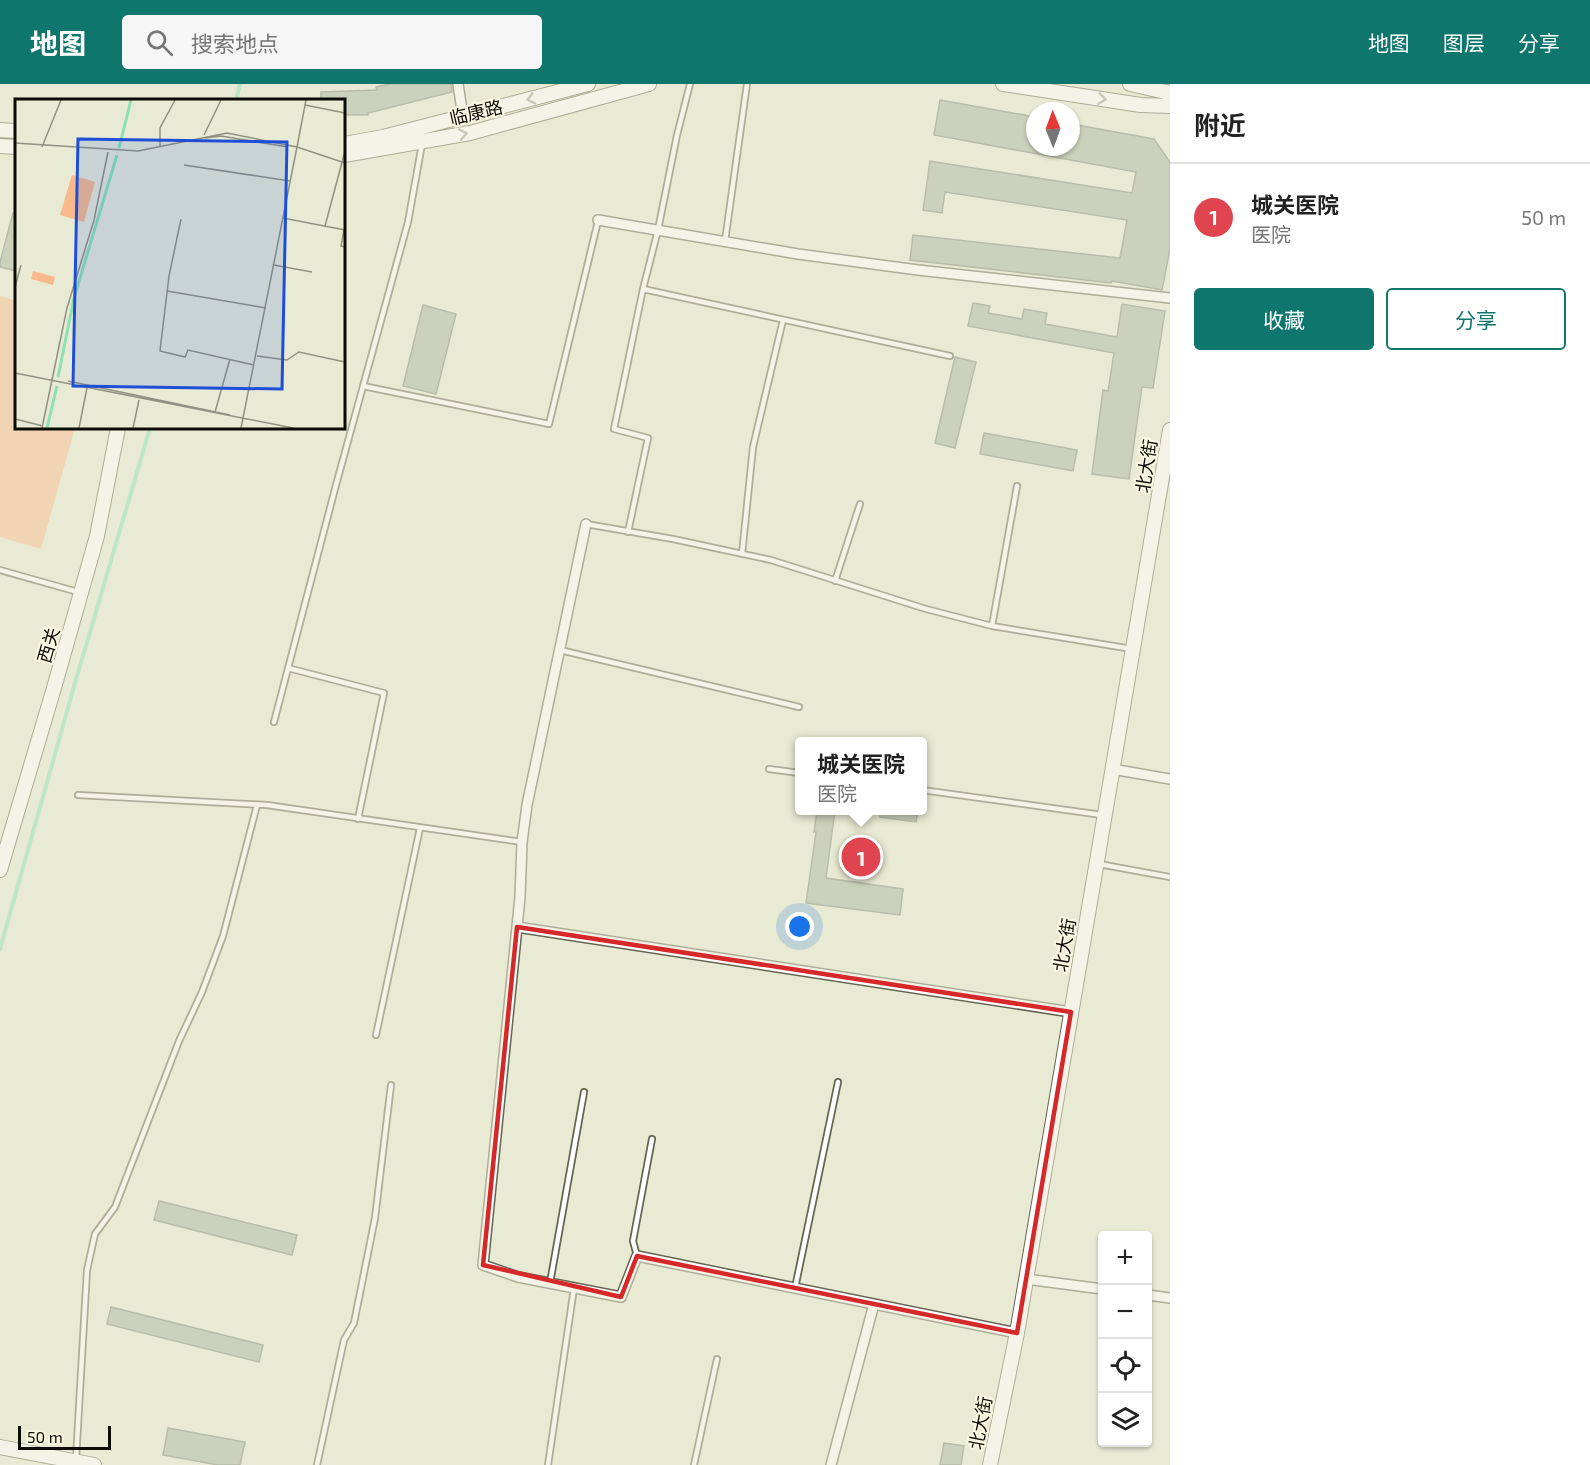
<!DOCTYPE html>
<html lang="zh">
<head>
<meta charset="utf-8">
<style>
  :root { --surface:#fff; --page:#f6f6f6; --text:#222; --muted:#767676; --line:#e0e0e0; --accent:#0f766e }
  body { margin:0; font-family:"Exo 2","Noto Sans SC",sans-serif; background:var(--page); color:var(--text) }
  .controls { position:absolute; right:18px; bottom:18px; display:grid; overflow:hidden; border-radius:6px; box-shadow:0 2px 4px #0004 }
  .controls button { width:54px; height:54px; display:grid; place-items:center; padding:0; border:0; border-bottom:2px solid var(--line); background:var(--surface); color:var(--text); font:30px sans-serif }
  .compass { position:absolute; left:1026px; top:18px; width:54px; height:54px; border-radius:50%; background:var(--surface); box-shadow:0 2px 4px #0004; rotate:359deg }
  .scale { position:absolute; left:18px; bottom:15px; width:93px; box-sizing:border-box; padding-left:6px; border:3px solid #0c0c06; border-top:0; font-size:16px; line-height:21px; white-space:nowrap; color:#0c0c06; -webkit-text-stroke:4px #f7f7e1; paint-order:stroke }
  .you { position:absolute; left:800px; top:843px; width:21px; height:21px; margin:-15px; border:4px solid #fff; border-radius:50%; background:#1a73e8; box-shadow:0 0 0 9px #1a73e833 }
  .badge { display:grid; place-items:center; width:39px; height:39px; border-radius:50%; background:var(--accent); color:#fff; font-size:20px; font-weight:700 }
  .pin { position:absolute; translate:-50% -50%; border:3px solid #fff; box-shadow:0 2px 6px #0006 }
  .popup { position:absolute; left:795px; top:653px; width:132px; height:78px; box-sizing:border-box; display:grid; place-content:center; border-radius:6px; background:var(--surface); filter:drop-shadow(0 2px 4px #0005); font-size:20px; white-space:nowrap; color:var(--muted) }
  .popup b { font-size:22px; color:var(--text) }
  .popup::after { content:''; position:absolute; left:50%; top:100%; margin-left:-12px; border:12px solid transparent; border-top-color:var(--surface) }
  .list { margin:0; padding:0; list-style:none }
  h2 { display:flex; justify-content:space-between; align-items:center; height:78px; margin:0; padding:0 24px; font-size:26px }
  h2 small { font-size:20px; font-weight:400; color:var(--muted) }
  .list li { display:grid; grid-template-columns:39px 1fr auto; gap:18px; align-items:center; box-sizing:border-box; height:108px; padding:0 24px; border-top:2px solid var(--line) }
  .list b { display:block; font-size:22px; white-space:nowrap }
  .list p { margin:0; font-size:20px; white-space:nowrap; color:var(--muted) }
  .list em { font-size:20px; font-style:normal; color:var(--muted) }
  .actions { display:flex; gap:12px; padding:18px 24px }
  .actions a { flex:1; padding:14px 0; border:2px solid var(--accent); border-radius:6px; text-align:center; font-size:21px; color:var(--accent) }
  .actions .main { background:var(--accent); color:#fff }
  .icon { flex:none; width:33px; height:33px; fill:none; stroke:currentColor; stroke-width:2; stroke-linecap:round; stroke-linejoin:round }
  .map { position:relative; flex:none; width:1170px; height:1381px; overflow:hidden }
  header { display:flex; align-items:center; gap:36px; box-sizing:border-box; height:84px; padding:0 30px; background:var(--accent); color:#fff }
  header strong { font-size:28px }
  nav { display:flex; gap:33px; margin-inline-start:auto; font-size:21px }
  .search { width:420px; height:54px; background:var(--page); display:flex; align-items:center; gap:15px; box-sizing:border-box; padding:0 21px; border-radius:6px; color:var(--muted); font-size:22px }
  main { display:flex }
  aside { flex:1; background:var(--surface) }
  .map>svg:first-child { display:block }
  .green { fill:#f8ba8d }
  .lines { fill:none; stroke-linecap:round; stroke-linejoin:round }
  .stream { stroke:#8be2b1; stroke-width:4 }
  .building { fill:#a8b4a1; stroke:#7c8775; stroke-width:1.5 }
  .lane-casing { stroke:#656552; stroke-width:8 }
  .street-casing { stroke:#656552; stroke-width:12 }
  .secondary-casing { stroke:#656552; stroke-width:16 }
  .lane { stroke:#fff; stroke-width:4.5 }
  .street { stroke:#fff; stroke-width:9 }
  .secondary { stroke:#fff; stroke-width:14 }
  .oneway { stroke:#9e9e9b }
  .marked { fill:none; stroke:#d62828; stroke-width:4.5; stroke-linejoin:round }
  .labels { text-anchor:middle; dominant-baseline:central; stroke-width:4.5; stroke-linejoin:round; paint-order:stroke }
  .street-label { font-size:18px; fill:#0c0c06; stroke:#f7f7e1 }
  .inset-river { fill:none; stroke:#8be2b1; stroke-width:3 }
  .inset-road { fill:none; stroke:#919181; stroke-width:1.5 }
  .view { fill:#1d4ed8; fill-opacity:0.15; stroke:#1d4ed8; stroke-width:3 }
  .inset-edge { fill:none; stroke:#0c0c06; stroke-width:3 }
</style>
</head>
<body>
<header>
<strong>地图</strong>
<div class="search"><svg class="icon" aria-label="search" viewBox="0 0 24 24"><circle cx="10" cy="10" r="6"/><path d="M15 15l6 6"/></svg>搜索地点</div>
<nav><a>地图</a><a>图层</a><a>分享</a></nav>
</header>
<main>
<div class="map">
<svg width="1170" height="1381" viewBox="0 0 1170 1381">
  <rect width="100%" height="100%" fill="#e9ead3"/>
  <!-- green -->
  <path class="green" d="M0,212L16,217V344H75L41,465L0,453Z"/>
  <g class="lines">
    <!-- stream -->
    <path class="stream" d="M236,16L240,0
      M0,865L75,599L150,344"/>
  </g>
  <!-- building -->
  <path class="building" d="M390,0H451L452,8L368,29V31H344V16H321V8L377,6L376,3Z
    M940,16L1035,33V63H1071V40L1154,55L1170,78V165L1162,206L1112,197L1111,199L910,176L913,151L1120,174L1127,136L945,108L942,129L923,126L930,77L1132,109L1136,88L934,51Z
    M13,129H16V187L0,183V178Z
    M973,219L990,222L988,229L1022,235L1024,225L1047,229L1045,240L1117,253L1122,220L1165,227L1153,304L1142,303L1129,395L1092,390L1103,306L1108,307L1114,269L968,242Z
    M423,221L456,230L436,310L403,302Z
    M955,273L976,278L955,364L935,359Z
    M984,349L1077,366L1073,387L980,370Z
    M817,726H835L826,794L903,805L900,831L806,819L816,748H814Z
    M880,726H918L916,738L880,733Z
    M159,1117L297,1151L292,1171L154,1136Z
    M111,1223L263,1261L259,1278L107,1240Z
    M168,1344L245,1358L240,1381H218L163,1371Z
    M944,1359L964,1362L961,1381H940Z"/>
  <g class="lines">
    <!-- lane casing -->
    <g class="lane-casing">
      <path id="lane" d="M725,157L747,0
        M643,205L950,272
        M363,302L549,340L598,137
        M586,440L673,455L771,476L926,525L992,542L1132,565
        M628,448L648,354L614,345L643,205L658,146L677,51L690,0
        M742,470L753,363L783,236
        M0,486L78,508
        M835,497L860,420
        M992,542L1017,402
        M560,566L799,623
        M288,584L384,609L358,735
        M274,638L336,401L408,138L422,60
        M769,685L800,689
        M922,706L1102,731
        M78,711L267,721L522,758
        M1099,780L1170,793
        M376,951L420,744
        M637,1172L633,1157L652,1055
        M550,1199L584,1008
        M795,1204L838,998
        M76,1375L87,1186L95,1150L115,1123L179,957L202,908L223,852L257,721
        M317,1381L344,1256L354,1239L375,1134L391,1001
        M548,1381L574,1204
        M694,1381L717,1275"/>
    </g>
    <!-- street casing -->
    <g class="street-casing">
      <path id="street" d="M458,0L463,33
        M598,136L798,170L918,186L1170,214
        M586,440L527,721L522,758L520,813L483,1181L518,1193L621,1213L637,1172L1017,1249
        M1112,685L1170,695
        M517,843L1071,928
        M1026,1195L1102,1205
        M1148,1211L1170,1214
        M831,1381L874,1220"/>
    </g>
    <!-- secondary casing -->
    <g class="secondary-casing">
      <path id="secondary" d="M1003,0L1141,21L1170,22
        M1130,0L1170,9
        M0,46L16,47
        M344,60L383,53L588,0
        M0,62L16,63
        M344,71L470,49L649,0
        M0,786L54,604L97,452L118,344
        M0,1363L94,1381
        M990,1381L1017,1249L1170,346"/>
    </g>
    <!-- lane -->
    <use href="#lane" class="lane"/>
    <!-- street -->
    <use href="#street" class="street"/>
    <!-- secondary -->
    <use href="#secondary" class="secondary"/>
  </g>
  <!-- one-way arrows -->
  <defs><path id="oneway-chevron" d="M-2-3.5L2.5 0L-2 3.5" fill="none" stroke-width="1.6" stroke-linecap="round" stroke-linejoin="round" transform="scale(1.5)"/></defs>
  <g class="oneway">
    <use href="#oneway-chevron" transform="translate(531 15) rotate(165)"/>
    <use href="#oneway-chevron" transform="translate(1102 15) rotate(8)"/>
    <use href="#oneway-chevron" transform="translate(463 50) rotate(-11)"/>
  </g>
  <!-- marked area -->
  <path d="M0 0H1170V1381H0ZM517,843L1071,928L1017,1249L637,1172L621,1213L483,1181Z" fill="#e9ead3" fill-opacity=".55" fill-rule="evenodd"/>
  <path class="marked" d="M517,843L1071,928L1017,1249L637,1172L621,1213L483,1181Z"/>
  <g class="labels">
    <!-- street labels -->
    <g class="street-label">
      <text transform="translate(476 28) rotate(-13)">临康路</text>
      <text transform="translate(1146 382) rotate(-81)">北大街</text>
      <text transform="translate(48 561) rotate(-74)">西关</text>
      <text transform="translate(1064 861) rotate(-80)">北大街</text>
      <text transform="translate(980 1339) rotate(-79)">北大街</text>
    </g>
  </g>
  <!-- overview -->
  <g transform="translate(15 15)">
    <rect width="330" height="330" fill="#e9ead3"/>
    <path d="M57,76L80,83L69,123L45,116ZM18,172L40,178L38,186L16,180Z" fill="#f8ba8d"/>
    <path class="inset-river" d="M104,49L116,1M43,278L59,199L102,56M32,329L42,287"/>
    <path class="inset-road" d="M291,1L282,48L330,64M290,6L330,14M189,36L206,1M190,39L206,37L273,48M0,44L123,52L212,34L282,48M145,47V29L160,1M27,48L46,1M169,66L275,82M268,119L330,131M166,120L154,177L145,252L170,258L173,251L239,266M310,127L330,52M329,131L326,147L330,148M259,166L297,173M0,188L6,166M152,192L251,209M242,257L272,261L284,253L330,263M0,274L278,329M53,282L215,316M200,313L215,260M0,320L28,327M27,329L52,209L79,121L93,53M64,329L72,289M118,329L124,301M226,329L282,48"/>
    <path class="view" d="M63,40L272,43L267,290L58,287Z"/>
    <rect width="330" height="330" class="inset-edge"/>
  </g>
</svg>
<div class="controls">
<button>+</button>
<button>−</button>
<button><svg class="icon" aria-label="locate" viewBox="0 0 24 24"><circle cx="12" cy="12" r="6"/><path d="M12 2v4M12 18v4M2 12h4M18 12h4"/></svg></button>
<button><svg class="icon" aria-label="layers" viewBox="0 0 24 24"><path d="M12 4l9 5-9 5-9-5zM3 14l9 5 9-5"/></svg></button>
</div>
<svg class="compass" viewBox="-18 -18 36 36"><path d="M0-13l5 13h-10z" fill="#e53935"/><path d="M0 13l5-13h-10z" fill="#767676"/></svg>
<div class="scale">50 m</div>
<div class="you"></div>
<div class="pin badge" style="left:861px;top:773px;background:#e0444e">1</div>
<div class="popup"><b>城关医院</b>医院</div>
</div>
<aside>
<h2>附近<small></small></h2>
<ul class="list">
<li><span class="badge" style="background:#e0444e">1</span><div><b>城关医院</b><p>医院</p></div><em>50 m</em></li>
</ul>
<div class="actions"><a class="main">收藏</a><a>分享</a></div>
</aside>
</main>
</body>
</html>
